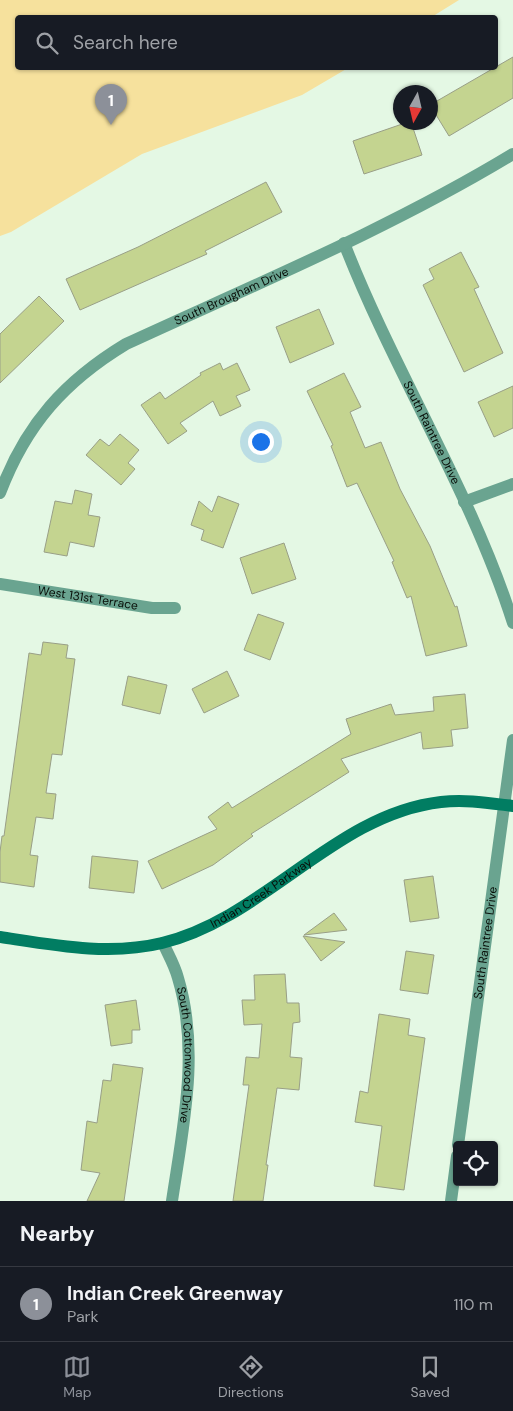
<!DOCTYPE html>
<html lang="en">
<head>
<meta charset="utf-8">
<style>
  :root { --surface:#171b24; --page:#242831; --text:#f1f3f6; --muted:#9ea1a6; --line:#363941; --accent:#8c9099 }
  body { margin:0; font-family:"DM Sans",sans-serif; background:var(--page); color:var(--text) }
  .controls { position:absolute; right:15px; bottom:15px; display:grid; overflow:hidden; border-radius:5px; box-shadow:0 1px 4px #0004 }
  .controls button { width:45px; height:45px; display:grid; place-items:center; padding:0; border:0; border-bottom:1px solid var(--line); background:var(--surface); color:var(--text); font:25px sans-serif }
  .compass { position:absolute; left:393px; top:85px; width:45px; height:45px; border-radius:50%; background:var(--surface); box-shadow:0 1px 4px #0004; rotate:188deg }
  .you { position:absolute; left:260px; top:441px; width:18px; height:18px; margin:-12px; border:4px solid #fff; border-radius:50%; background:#1a73e8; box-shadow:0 0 0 8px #1a73e833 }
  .badge { display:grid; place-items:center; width:32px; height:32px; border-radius:50%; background:var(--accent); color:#fff; font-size:16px; font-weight:700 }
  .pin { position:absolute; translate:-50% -41px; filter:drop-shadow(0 1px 2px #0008) }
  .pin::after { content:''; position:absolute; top:26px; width:18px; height:15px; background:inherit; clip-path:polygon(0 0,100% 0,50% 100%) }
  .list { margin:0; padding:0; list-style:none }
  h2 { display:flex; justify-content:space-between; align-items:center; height:65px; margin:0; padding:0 20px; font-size:21px }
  h2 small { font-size:16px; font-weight:400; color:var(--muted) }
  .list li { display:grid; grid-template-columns:32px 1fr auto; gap:15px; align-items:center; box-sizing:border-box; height:75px; padding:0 20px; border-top:1px solid var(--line) }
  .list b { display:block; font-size:19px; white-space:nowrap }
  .list p { margin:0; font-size:16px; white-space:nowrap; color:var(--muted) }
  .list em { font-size:16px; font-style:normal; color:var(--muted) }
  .icon { flex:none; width:28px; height:28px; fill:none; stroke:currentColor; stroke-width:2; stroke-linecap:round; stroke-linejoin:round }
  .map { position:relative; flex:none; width:513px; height:1201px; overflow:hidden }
  .search { position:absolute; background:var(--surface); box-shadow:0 1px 4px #0004; left:15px; right:15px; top:15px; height:55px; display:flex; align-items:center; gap:12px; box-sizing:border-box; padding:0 18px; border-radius:5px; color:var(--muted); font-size:19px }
  .sheet { height:140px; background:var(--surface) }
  nav { display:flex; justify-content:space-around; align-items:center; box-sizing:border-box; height:70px; border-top:1px solid var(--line); background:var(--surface); font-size:14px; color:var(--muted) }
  nav a { display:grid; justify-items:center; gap:2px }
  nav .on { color:var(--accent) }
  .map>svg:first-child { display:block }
  .green { fill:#f6e19d }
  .building { fill:#c4d490; stroke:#999f87 }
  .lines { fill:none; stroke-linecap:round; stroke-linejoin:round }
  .street { stroke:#6aa490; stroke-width:12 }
  .secondary { stroke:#017d62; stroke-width:12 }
  .labels { text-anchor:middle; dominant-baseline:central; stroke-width:4.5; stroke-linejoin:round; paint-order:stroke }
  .street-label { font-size:12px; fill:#080e08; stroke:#fff }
</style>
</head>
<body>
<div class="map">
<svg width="513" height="1201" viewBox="0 0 513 1201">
  <rect width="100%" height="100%" fill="#e4f8e4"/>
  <!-- green -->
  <path class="green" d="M0,0H459L430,18H18V68H348L302,95L142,154L11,232L0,236Z"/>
  <!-- building -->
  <path class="building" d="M513,57V98L449,136L430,105Z
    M408,122H411L422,155L364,174L353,141Z
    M266,182L282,212L205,251L207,254L80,310L66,279L138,247Z
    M461,252L479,287L474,289L503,353L464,372L423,285L434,279L429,269Z
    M39,296L64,321L0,383V334Z
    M319,309L334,344L290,363L276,327Z
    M220,363L223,370L237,363L250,390L236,396L241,406L220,416L213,401L180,423L187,431L168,444L141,405L160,392L165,399L201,375L200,373Z
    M344,373L361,407L350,412L365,448L381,442L400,489L430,546L455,607L457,606L467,646L426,656L411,596L407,598L392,562L394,561L357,483L347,487L331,446L333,445L307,391Z
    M513,386V428L494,437L478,402Z
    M120,434L139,450L128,463L135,469L121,485L86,455L100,439L109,446Z
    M75,490L92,494L88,515L100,517L94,547L70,542L67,556L44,552L55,501L72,504Z
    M218,496L239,504L223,548L201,540L204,530L191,525L199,501L212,512Z
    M284,543L296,579L252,594L240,558Z
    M258,614L284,623L270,660L244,650Z
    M43,642L68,645L66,658L75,659L62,755L52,754L46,793L56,794L53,819L36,817L30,855L38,856L34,887L0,882V852L2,836H4L29,653L41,655Z
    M227,671L239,696L204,713L192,689Z
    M128,676L167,685L160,714L122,705Z
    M465,694L468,728L451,730L453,746L423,749L421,732L341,759L349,772L251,834L253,836L213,865L162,889L148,861L217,829L208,817L228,802L232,808L351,734L346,719L391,704L395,715L434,711L433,697Z
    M92,856L138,861L134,893L89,888Z
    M433,876L439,918L410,922L404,880Z
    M334,913L347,930L304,935Z
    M303,936L345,942L321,961Z
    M406,951L434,955L428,994L400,990Z
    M285,974L287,1003H299L300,1022L293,1023L290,1057L302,1058L299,1090L277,1088L266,1165H268L263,1201H233L249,1085H243L246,1057L259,1058L262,1024L244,1025L242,1000H255L254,975Z
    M136,1000L140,1030H132V1043L111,1046L105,1005Z
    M379,1014L410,1019L408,1035L425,1038L404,1190L374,1186L382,1126L355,1122L360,1091L368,1093Z
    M113,1064L143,1068L124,1201H87L100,1173L81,1170L87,1121L97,1123L103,1080L111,1081Z"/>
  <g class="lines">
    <!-- street -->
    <g class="street">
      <path id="s1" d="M344,243C394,372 471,491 513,623"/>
      <path id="s2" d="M0,493C26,424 65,381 126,344C256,284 391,228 513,154"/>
      <path d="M464,502L513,484"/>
      <path id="s3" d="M0,584L152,608H175"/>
      <path id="s4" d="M163,943C168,954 175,966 178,978C200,1051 183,1127 172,1201"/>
      <path id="s5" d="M458,1145L513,740"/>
      <path d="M451,1201L457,1156"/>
    </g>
    <!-- secondary -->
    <path class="secondary" id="s6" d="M0,937C53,945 109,956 162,943C265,918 335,814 441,802C465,799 489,803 513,806"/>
  </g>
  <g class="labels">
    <!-- street labels -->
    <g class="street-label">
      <text stroke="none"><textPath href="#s2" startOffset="315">South Brougham Drive</textPath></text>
      <text stroke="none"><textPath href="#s1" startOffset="209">South Raintree Drive</textPath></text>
      <text stroke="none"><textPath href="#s3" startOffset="89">West 131st Terrace</textPath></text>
      <text stroke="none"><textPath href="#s6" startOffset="275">Indian Creek Parkway</textPath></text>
      <text stroke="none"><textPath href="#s5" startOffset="204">South Raintree Drive</textPath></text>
      <text stroke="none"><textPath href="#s4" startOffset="116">South Cottonwood Drive</textPath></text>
    </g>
  </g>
</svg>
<div class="controls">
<button><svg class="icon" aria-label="locate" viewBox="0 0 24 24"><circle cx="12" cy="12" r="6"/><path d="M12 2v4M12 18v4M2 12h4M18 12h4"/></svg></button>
</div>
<svg class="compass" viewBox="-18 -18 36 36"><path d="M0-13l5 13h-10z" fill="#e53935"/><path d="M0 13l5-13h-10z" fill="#9ea1a6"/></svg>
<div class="you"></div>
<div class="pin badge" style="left:111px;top:125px">1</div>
<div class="search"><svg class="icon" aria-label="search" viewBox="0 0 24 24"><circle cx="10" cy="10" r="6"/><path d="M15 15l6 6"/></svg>Search here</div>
</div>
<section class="sheet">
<h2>Nearby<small></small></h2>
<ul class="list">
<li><span class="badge">1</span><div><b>Indian Creek Greenway</b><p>Park</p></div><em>110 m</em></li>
</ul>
</section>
<nav>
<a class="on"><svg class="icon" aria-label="map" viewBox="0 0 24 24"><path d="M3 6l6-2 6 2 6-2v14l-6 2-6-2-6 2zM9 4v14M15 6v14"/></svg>Map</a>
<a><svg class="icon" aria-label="directions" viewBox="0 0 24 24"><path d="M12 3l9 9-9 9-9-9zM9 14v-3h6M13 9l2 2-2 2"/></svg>Directions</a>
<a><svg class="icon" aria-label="saved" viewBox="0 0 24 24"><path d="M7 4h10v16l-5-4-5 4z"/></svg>Saved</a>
</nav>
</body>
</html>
